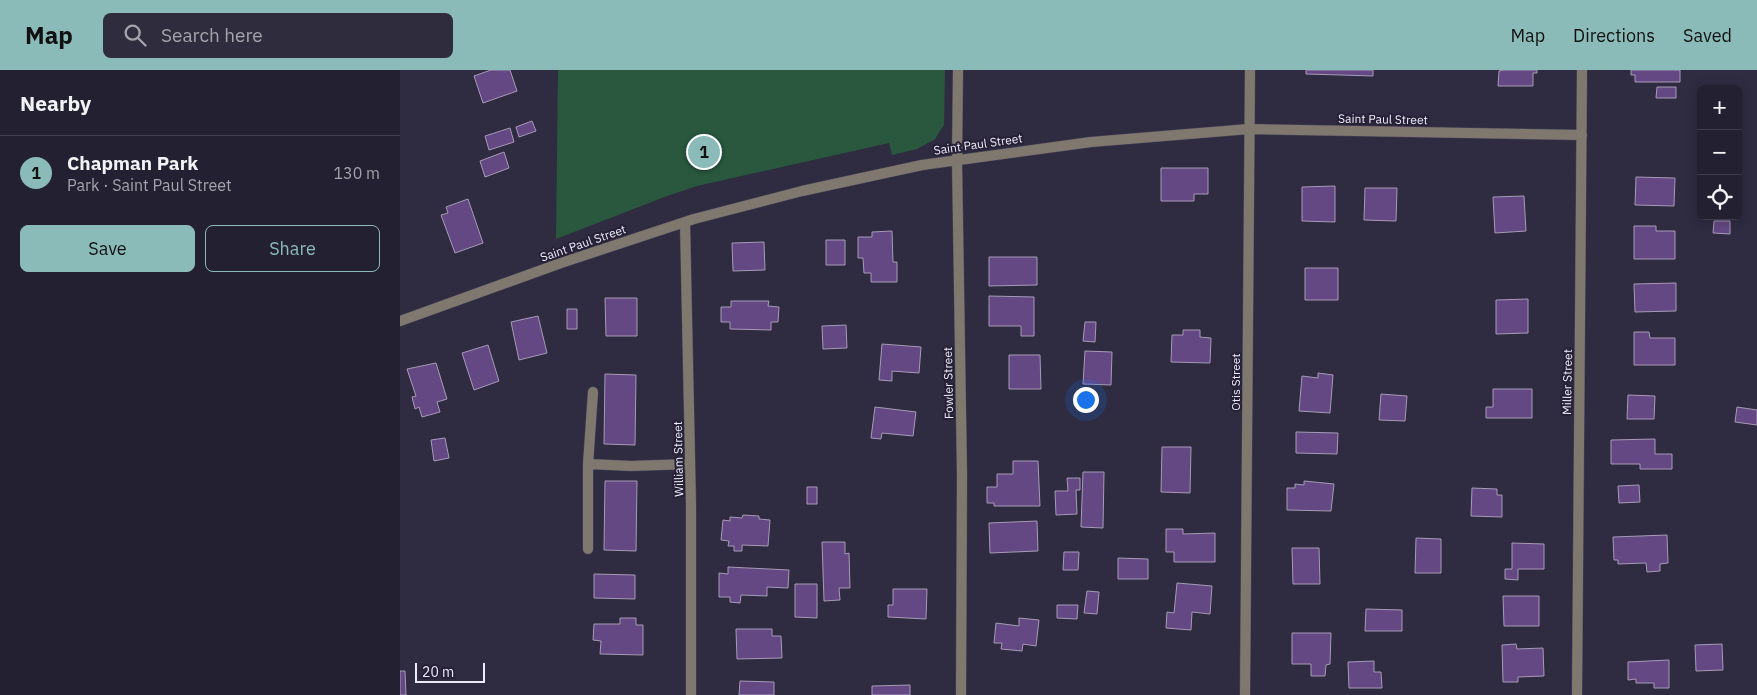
<!DOCTYPE html>
<html lang="en">
<head>
<meta charset="utf-8">
<style>
  :root { --surface:#232031; --page:#2f2d3d; --text:#f1f3f6; --muted:#a3a3ab; --line:#403e4d; --accent:#8bbbb9 }
  body { margin:0; font-family:"IBM Plex Sans",sans-serif; background:var(--page); color:var(--text) }
  .controls { position:absolute; right:15px; top:15px; display:grid; overflow:hidden; border-radius:8px; box-shadow:0 2px 12px #0003 }
  .controls button { width:45px; height:45px; display:grid; place-items:center; padding:0; border:0; border-bottom:1px solid var(--line); background:var(--surface); color:var(--text); font:25px sans-serif }
  .scale { position:absolute; left:15px; bottom:12px; width:70px; box-sizing:border-box; padding-left:5px; border:2px solid #edeaf9; border-top:0; font-size:14px; line-height:18px; white-space:nowrap; color:#edeaf9; -webkit-text-stroke:4px #262136; paint-order:stroke }
  .you { position:absolute; left:685px; top:329px; width:18px; height:18px; margin:-12px; border:4px solid #fff; border-radius:50%; background:#1a73e8; box-shadow:0 0 0 8px #1a73e833 }
  .badge { display:grid; place-items:center; width:32px; height:32px; border-radius:50%; background:var(--accent); color:#111; font-size:16px; font-weight:700 }
  .pin { position:absolute; translate:-50% -50%; border:2px solid #fff; box-shadow:0 1px 5px #0006 }
  .list { margin:0; padding:0; list-style:none }
  h2 { display:flex; justify-content:space-between; align-items:center; height:65px; margin:0; padding:0 20px; font-size:21px }
  h2 small { font-size:16px; font-weight:400; color:var(--muted) }
  .list li { display:grid; grid-template-columns:32px 1fr auto; gap:15px; align-items:center; box-sizing:border-box; height:75px; padding:0 20px; border-top:1px solid var(--line) }
  .list b { display:block; font-size:19px; white-space:nowrap }
  .list p { margin:0; font-size:16px; white-space:nowrap; color:var(--muted) }
  .list em { font-size:16px; font-style:normal; color:var(--muted) }
  .actions { display:flex; gap:10px; padding:15px 20px }
  .actions a { flex:1; padding:11px 0; border:1px solid var(--accent); border-radius:8px; text-align:center; font-size:18px; color:var(--accent) }
  .actions .main { background:var(--accent); color:#111 }
  .icon { flex:none; width:28px; height:28px; fill:none; stroke:currentColor; stroke-width:2; stroke-linecap:round; stroke-linejoin:round }
  .map { position:relative; flex:none; width:1357px; height:625px; overflow:hidden }
  header { display:flex; align-items:center; gap:30px; box-sizing:border-box; height:70px; padding:0 25px; background:var(--accent); color:#111 }
  header strong { font-size:24px }
  nav { display:flex; gap:28px; margin-inline-start:auto; font-size:18px }
  .search { width:350px; height:45px; background:var(--page); display:flex; align-items:center; gap:12px; box-sizing:border-box; padding:0 18px; border-radius:8px; color:var(--muted); font-size:19px }
  main { display:flex }
  aside { flex:1; background:var(--surface) }
  .map>svg:first-child { display:block }
  .green { fill:#29583e }
  .building { fill:#644884; stroke:#a69bb5 }
  .lines { fill:none; stroke-linecap:round; stroke-linejoin:round }
  .lane-casing { stroke:#4a465b; stroke-width:11 }
  .street-casing { stroke:#4a465b; stroke-width:11 }
  .lane { stroke:#7f786e; stroke-width:10 }
  .street { stroke:#7f786e; stroke-width:10 }
  .labels { text-anchor:middle; dominant-baseline:central; stroke-width:4; stroke-linejoin:round; paint-order:stroke }
  .street-label { font-size:12px; fill:#edeaf9; stroke:#262136 }
</style>
</head>
<body>
<header>
<strong>Map</strong>
<div class="search"><svg class="icon" aria-label="search" viewBox="0 0 24 24"><circle cx="10" cy="10" r="6"/><path d="M15 15l6 6"/></svg>Search here</div>
<nav><a>Map</a><a>Directions</a><a>Saved</a></nav>
</header>
<main>
<aside>
<h2>Nearby<small></small></h2>
<ul class="list">
<li><span class="badge">1</span><div><b>Chapman Park</b><p>Park · Saint Paul Street</p></div><em>130 m</em></li>
</ul>
<div class="actions"><a class="main">Save</a><a>Share</a></div>
</aside>
<div class="map">
<svg width="1357" height="625" viewBox="0 0 1357 625">
  <rect width="100%" height="100%" fill="#2f2b41"/>
  <!-- green -->
  <path class="green" d="M158,0H545L544,55L535,69L517,79L492,85L489,73L297,116L267,126L156,169Z"/>
  <!-- building -->
  <path class="building" d="M91,0H110L117,21L83,33L74,6Z
    M906,0H973V6L906,4Z
    M1103,0H1137V3H1133V16H1098L1099,1Z
    M1231,0H1280V12H1235V5H1231Z
    M1257,17H1276V28H1256Z
    M132,51L136,61L119,67L116,57Z
    M110,58L114,72L89,80L85,66Z
    M104,82L109,98L85,107L80,91Z
    M761,98H808V124H794V131H761Z
    M1236,107L1275,108L1274,136L1235,135Z
    M935,116V152L902,151V117Z
    M965,118H997L996,151L964,150Z
    M1124,126L1126,161L1095,163L1093,127Z
    M68,129L83,173L55,183L41,145L48,143L46,137Z
    M1314,151H1330V164L1313,163Z
    M1234,156H1256V161H1275V189H1234Z
    M492,161L493,192H497V212H471V203H464L463,188H458V167H472V162Z
    M426,170H445V195H426Z
    M364,172L365,200L333,201L332,173Z
    M589,187H637V215L589,216Z
    M905,198H938V230H905Z
    M1276,213V241L1235,242L1234,214Z
    M589,226L634,227V266H621V256H589Z
    M205,228H237V266H206Z
    M1128,229V263L1096,264V230Z
    M331,231H369L368,236L379,237L378,252H371V260L330,259V252H321V237H331Z
    M167,239H177V259H167Z
    M138,246L147,283L119,290L111,252Z
    M685,252H696L695,272L683,271Z
    M446,255L447,278L423,279L422,256Z
    M783,260H800V267L811,268L810,293L771,292L772,265H783Z
    M1234,262H1249L1250,268H1275V295H1234Z
    M482,274L521,277L519,303L492,301V311L479,310Z
    M88,275L99,311L74,320L62,283Z
    M685,281L712,282L711,315L683,314Z
    M609,285H640L641,319H609Z
    M36,293L47,329L37,332L40,342L22,347L19,337L15,339L12,327L16,326L7,299Z
    M918,303L933,305L930,343L899,341L902,306L918,308Z
    M205,304L236,305L235,375L204,374Z
    M1093,319H1132V348H1086V337H1093Z
    M981,324L1007,326L1005,351L979,350Z
    M1228,325L1255,326L1254,349H1227Z
    M475,337L516,342L513,366L482,363L481,369L471,368Z
    M1337,337L1357,340V355L1335,352Z
    M896,362L938,363L937,384L896,383Z
    M45,368L49,388L34,391L31,370Z
    M1255,369V384H1272V399H1240V394H1211V370Z
    M762,377H791L790,423L761,422Z
    M613,391H638L640,436H594V433H587V417H597V404H613Z
    M683,402H704L703,458L681,457Z
    M667,408H680V420H676L677,444L656,445L655,421H668Z
    M205,411H237L236,481L204,480Z
    M904,411L934,414L931,441L887,440V418H895V414L904,415Z
    M1239,415L1240,432L1219,433L1218,416Z
    M407,417H417V434H407Z
    M1072,418L1097,419V425H1102V447L1071,446Z
    M343,445L359,446V449L370,450L368,476L342,475V481H334V476H328L329,471L321,470L323,450L330,451V447L342,448Z
    M637,451L638,481L590,483L589,453Z
    M766,459H783V464L815,463V492H774V482H766Z
    M1267,465L1268,493L1260,494V501L1247,502L1246,493L1218,494V490H1214L1213,467Z
    M1016,468L1041,469V503H1015Z
    M422,472H445V484L449,483L450,518H439L440,530L424,531Z
    M1112,473L1144,474V499H1118V510L1105,509V499H1112Z
    M892,478H919L920,514H893Z
    M664,482H679L678,500H663Z
    M718,488L748,489V509H718Z
    M328,497L389,500L388,518L367,517V526L341,525L340,533L330,532V527H319V503L328,504Z
    M194,504L235,505V529L194,528Z
    M777,513L812,516L810,544L792,542L791,560L766,558L767,542L774,543Z
    M395,514H417V548L395,547Z
    M493,519H527L526,549L488,547V535H493Z
    M687,521L699,522L697,544L684,543Z
    M1103,526H1139V556H1104Z
    M657,535H678L677,549L657,548Z
    M966,539L1002,540V561H965Z
    M220,548H236V555H243V585L200,584L201,571L193,570L194,554H220Z
    M619,548L639,550L636,576L623,574L622,581L601,579L602,573H594L596,553L619,556Z
    M336,559H372V566H381L382,588L337,589Z
    M892,563H931L930,594L926,595L925,606H911V594H892Z
    M1116,574L1117,579L1143,578L1144,606L1118,607V612H1103L1102,575Z
    M1322,574L1323,600L1296,601L1295,575Z
    M1269,590V618H1254V613H1236V609L1228,610V592Z
    M974,591V602H981L982,618H949L948,592Z
    M0,601H5L6,625H0Z
    M340,611L374,612V625H339Z
    M510,615V625H472V616Z"/>
  <g class="lines">
    <!-- lane casing -->
    <g class="lane-casing">
      <path id="lane" d="M193,322L188,394L231,396L290,394
        M188,479V394"/>
    </g>
    <!-- street casing -->
    <g class="street-casing">
      <path id="street" d="M558,0L557,90L562,405L561,625
        M285,152L291,435V625
        M0,251L161,193L294,149L402,121L522,95L691,72L849,59L1182,65
        M845,625L850,0
        M1177,625L1182,0"/>
    </g>
    <!-- lane -->
    <use href="#lane" class="lane"/>
    <!-- street -->
    <use href="#street" class="street"/>
  </g>
  <g class="labels">
    <!-- street labels -->
    <g class="street-label">
      <text transform="translate(983 49) rotate(1)">Saint Paul Street</text>
      <text transform="translate(578 74) rotate(-8)">Saint Paul Street</text>
      <text transform="translate(183 173) rotate(-19)">Saint Paul Street</text>
      <text transform="translate(835 312) rotate(-90)">Otis Street</text>
      <text transform="translate(1167 312) rotate(-89)">Miller Street</text>
      <text transform="translate(548 313) rotate(-91)">Fowler Street</text>
      <text transform="translate(278 389) rotate(-91)">William Street</text>
    </g>
  </g>
</svg>
<div class="controls">
<button>+</button>
<button>−</button>
<button><svg class="icon" aria-label="locate" viewBox="0 0 24 24"><circle cx="12" cy="12" r="6"/><path d="M12 2v4M12 18v4M2 12h4M18 12h4"/></svg></button>
</div>
<div class="scale">20 m</div>
<div class="you"></div>
<div class="pin badge" style="left:304px;top:82px">1</div>
</div>
</main>
</body>
</html>
